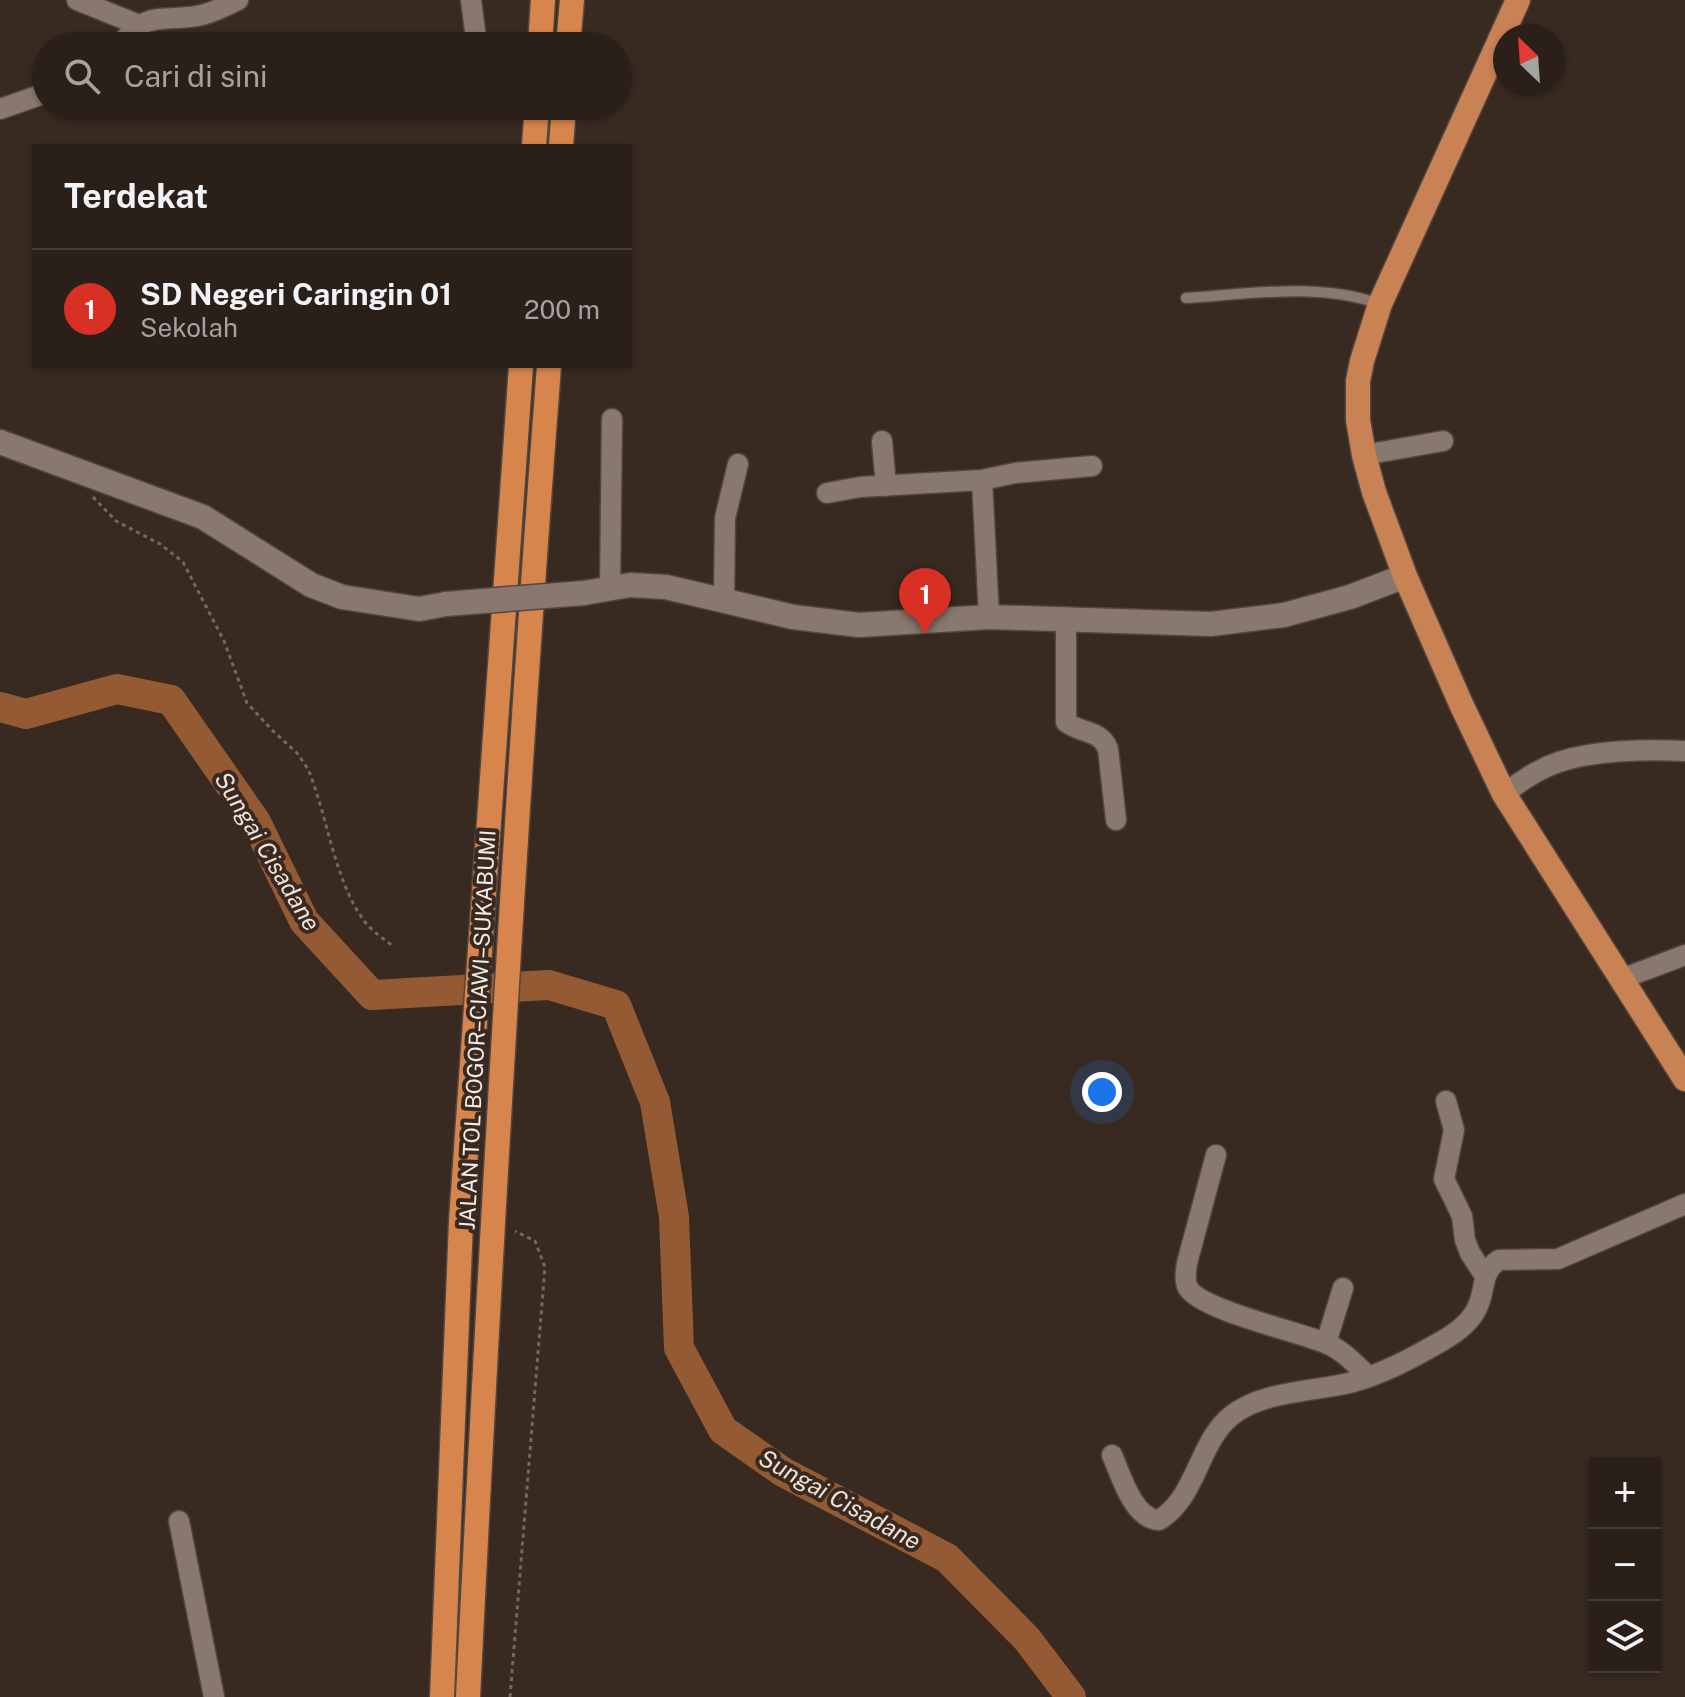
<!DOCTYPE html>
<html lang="id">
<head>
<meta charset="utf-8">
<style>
  :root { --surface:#2a2019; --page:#362d26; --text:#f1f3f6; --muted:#a5a3a2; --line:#463e38; --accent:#d93025 }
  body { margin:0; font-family:"Public Sans",sans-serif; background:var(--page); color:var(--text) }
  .controls { position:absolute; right:24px; bottom:24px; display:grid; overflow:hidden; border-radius:0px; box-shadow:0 2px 6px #0004 }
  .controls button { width:72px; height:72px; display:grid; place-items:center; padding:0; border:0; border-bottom:2px solid var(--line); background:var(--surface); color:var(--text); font:40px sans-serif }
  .compass { position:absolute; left:1493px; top:24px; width:72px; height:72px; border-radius:50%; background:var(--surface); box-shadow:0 2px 6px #0004; rotate:335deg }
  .you { position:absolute; left:1102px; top:1092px; width:28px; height:28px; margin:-20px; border:6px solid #fff; border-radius:50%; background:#1a73e8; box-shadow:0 0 0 12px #1a73e833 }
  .badge { display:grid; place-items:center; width:52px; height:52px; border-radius:50%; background:var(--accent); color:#fff; font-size:26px; font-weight:700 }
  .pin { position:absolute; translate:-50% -66px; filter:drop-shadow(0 2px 4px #0008) }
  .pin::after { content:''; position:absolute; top:42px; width:28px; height:24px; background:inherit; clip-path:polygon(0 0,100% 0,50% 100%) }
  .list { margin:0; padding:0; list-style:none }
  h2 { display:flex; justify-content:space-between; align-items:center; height:104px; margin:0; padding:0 32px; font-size:34px }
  h2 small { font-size:26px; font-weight:400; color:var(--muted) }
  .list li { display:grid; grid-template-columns:52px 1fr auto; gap:24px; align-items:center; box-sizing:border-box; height:120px; padding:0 32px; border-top:2px solid var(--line) }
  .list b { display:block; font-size:30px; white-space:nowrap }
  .list p { margin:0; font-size:26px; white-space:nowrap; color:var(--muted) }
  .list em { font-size:26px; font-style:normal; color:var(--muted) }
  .icon { flex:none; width:44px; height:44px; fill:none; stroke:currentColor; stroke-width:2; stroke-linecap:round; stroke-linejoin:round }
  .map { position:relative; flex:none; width:1685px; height:1697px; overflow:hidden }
  .search { position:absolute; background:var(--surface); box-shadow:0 2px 6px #0004; left:32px; top:32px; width:600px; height:88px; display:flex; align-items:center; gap:20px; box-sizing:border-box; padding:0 28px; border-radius:44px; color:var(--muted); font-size:30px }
  .panel { position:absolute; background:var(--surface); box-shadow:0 2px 6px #0004; left:32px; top:144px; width:600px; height:224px; border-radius:0px }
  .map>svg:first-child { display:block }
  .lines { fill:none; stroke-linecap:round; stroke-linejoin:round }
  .river { stroke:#945a34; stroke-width:30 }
  .service-casing { stroke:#52463e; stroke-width:13 }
  .minor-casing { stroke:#52463e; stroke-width:23 }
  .tertiary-casing { stroke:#52463e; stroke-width:27 }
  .trunk-casing { stroke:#52463e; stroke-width:27 }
  .motorway-casing { stroke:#52463e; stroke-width:27 }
  .path { stroke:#756860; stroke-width:3; stroke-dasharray:4 4; stroke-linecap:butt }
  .service { stroke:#89786d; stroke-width:10 }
  .minor { stroke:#89786d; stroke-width:20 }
  .tertiary { stroke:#89786d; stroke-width:24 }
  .trunk { stroke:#c88254; stroke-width:24 }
  .motorway { stroke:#d8854d; stroke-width:24 }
  .tertiary-bridge-casing { stroke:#52463e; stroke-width:27; stroke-linecap:butt }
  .tertiary-bridge { stroke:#89786d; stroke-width:24 }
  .labels { text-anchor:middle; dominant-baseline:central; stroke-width:8; stroke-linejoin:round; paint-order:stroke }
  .street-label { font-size:22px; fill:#f4eae4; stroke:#382a21 }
  .water-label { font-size:24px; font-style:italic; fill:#f2e0d5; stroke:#382a21 }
</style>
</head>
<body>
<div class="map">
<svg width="1685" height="1697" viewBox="0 0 1685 1697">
  <rect width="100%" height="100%" fill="#382a21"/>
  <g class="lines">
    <!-- river -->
    <path class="river" d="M0,707L26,714L117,689L171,700L256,822L304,921L372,995L549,985L616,1005L655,1102L674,1217L679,1348L723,1430L783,1472L947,1558L1027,1639L1071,1697"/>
    <!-- service casing -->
    <g class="service-casing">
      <path id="service" d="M1186,298C1250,294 1318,282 1380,304"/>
    </g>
    <!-- minor casing -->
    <g class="minor-casing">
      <path id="minor" d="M77,0L139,25
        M471,0L477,46
        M119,46C148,10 157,22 197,16C211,14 225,6 238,0
        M0,109L46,93
        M882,441L886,486
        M1364,455L1443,441
        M827,493L860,487L982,480
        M610,589L612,419
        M724,601L725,518L738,464
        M989,617L982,480L1015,473L1092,466
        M1066,618V722C1081,734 1100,729 1108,749L1116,820
        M1504,794C1521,781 1538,769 1559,762C1594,750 1649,749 1685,751
        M1624,978L1685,955
        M1446,1101L1454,1130L1444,1179L1462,1216L1465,1240L1470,1253L1485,1276
        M1216,1155L1187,1263C1186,1271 1184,1280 1188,1288C1201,1310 1299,1332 1325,1343C1342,1349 1356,1365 1369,1377
        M1326,1343L1343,1288
        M1112,1455C1121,1475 1133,1519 1159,1520C1197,1497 1198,1443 1231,1416C1263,1390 1315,1392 1353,1382C1385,1373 1414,1357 1442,1341C1456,1333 1470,1323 1477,1308C1486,1291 1480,1272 1499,1260L1558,1259L1685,1204
        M179,1521L214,1697"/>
    </g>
    <!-- tertiary casing -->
    <g class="tertiary-casing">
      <path id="tertiary" d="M0,442L203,517L311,585L342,597L419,609L446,604
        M584,593L630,585L666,587L793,617L859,625L989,617L1211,624L1284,615L1350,597L1405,576"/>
    </g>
    <!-- trunk casing -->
    <g class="trunk-casing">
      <path id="trunk" d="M1518,0L1380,304L1362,361L1358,381V420L1364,455L1374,492L1405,576L1461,704L1504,794L1685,1079"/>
    </g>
    <!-- motorway casing -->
    <g class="motorway-casing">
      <path id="motorway" d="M540,46L543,0
        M568,46L572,0
        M534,146L537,106
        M561,146L564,106
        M442,1697L461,1221L521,366
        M468,1697C490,1253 515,809 549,366"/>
    </g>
    <!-- path -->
    <path class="path" d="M93,497L116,521L160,544L183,562L224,641L247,703L273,731L297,753L308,769C328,817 334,881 365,922C373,932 384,939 394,947
      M510,1697L545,1267L535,1241L515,1231"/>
    <!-- service -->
    <use href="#service" class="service"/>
    <!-- minor -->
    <use href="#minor" class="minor"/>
    <!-- tertiary -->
    <use href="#tertiary" class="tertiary"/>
    <!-- trunk -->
    <use href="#trunk" class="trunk"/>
    <!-- motorway -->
    <use href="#motorway" class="motorway"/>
    <!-- tertiary-bridge casing -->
    <g class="tertiary-bridge-casing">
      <path id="tertiary-bridge" d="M446,604L584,593"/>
    </g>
    <!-- tertiary-bridge -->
    <use href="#tertiary-bridge" class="tertiary-bridge"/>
  </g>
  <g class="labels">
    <!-- street labels -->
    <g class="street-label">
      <text transform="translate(477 1030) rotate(-87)">JALAN TOL BOGOR–CIAWI–SUKABUMI</text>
    </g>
    <!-- water labels -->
    <g class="water-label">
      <text transform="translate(268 851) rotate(59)">Sungai Cisadane</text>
      <text transform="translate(840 1499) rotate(29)">Sungai Cisadane</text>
    </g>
  </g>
</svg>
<div class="controls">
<button>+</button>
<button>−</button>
<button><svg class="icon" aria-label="layers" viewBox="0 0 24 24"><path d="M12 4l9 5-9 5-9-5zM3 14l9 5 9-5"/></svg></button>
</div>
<svg class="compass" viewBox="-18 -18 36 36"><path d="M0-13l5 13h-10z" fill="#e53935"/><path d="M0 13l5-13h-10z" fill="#a5a3a2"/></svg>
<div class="you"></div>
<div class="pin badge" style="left:925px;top:634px">1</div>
<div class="search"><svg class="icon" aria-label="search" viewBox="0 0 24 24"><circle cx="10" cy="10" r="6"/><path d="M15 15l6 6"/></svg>Cari di sini</div>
<section class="panel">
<h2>Terdekat<small></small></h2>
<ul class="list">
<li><span class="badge">1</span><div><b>SD Negeri Caringin 01</b><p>Sekolah</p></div><em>200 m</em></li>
</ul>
</section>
</div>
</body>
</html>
